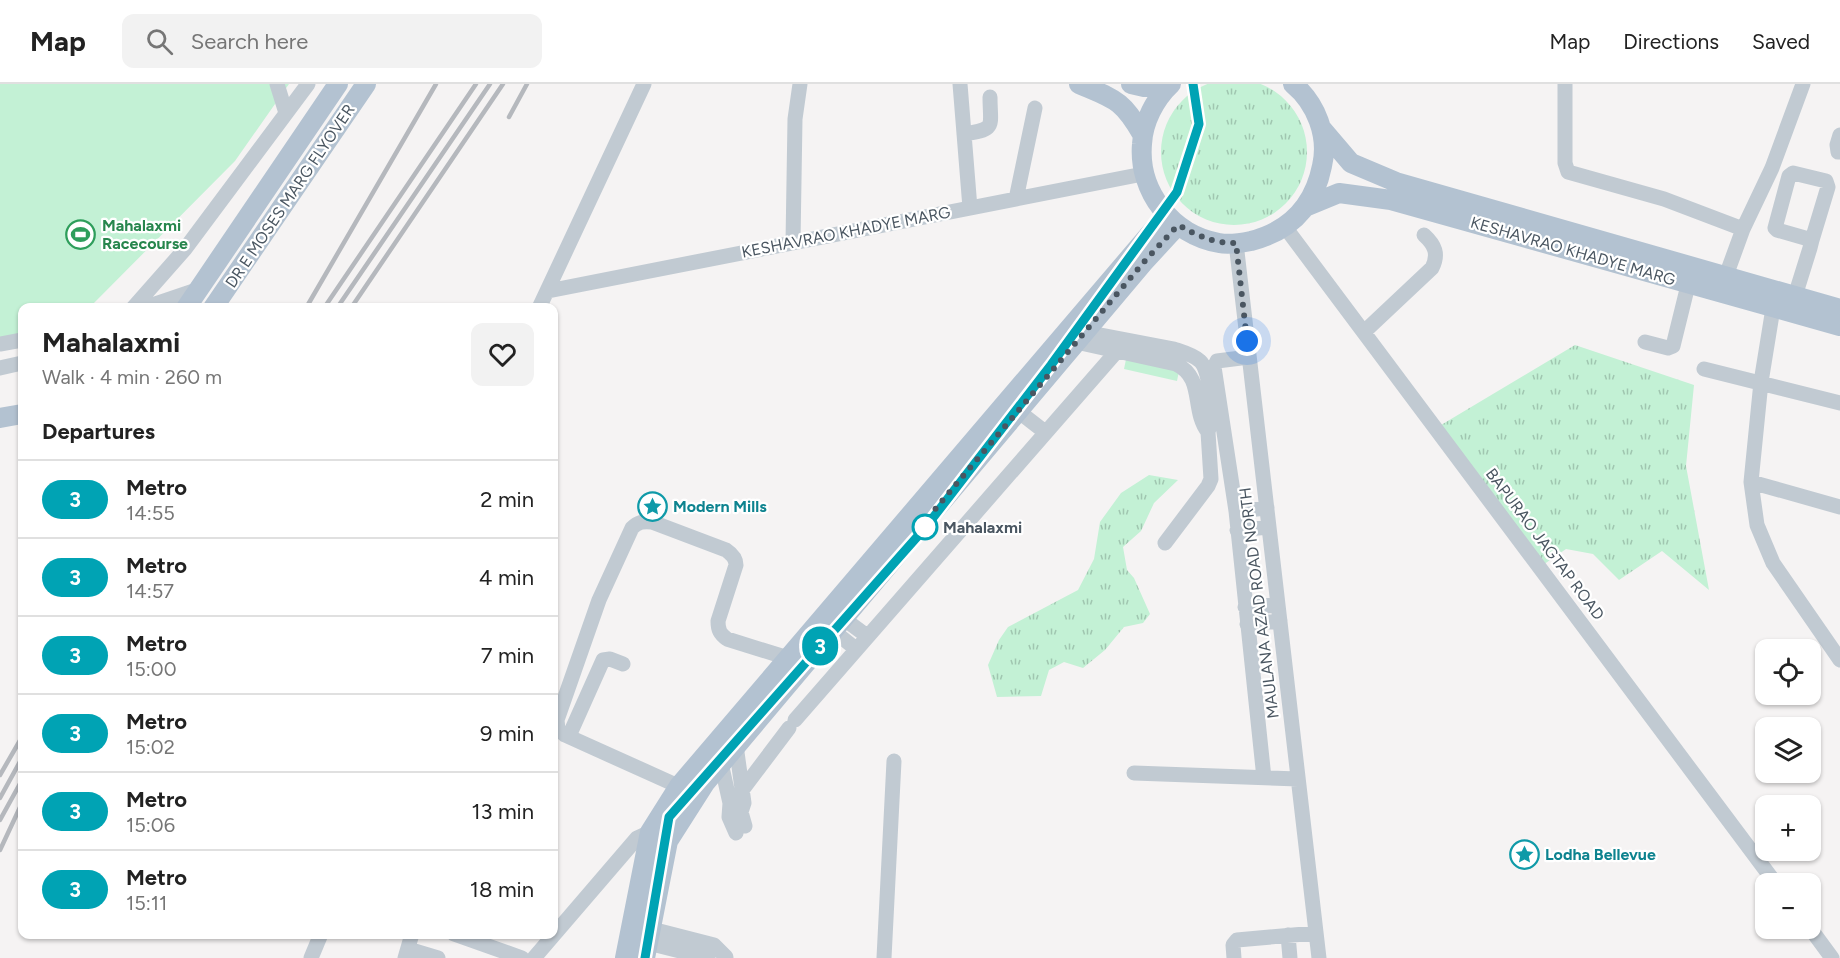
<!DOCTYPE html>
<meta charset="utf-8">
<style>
:root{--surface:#fff;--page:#f2f2f2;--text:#222;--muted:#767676;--line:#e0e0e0}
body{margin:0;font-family:Figtree,sans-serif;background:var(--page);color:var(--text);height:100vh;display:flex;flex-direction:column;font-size:22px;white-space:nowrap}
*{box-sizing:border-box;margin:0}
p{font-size:20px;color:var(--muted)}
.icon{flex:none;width:33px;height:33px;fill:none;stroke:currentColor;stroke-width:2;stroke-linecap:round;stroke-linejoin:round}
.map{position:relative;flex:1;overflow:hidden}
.sheet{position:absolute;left:18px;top:219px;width:540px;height:636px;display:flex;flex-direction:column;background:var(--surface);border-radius:12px;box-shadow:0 2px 4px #0004}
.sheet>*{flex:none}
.badge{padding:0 12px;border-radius:20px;font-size:21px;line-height:39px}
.fabs{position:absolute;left:1755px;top:555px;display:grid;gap:12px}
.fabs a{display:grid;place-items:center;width:66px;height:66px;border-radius:12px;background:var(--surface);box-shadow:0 2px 4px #0004;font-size:30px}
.you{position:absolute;width:30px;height:30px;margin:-15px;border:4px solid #fff;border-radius:50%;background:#1a73e8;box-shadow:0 0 0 9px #1a73e833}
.map>.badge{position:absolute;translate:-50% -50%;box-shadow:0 0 0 3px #fff}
h2{padding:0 24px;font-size:22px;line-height:54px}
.round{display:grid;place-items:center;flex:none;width:63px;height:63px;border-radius:12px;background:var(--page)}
.summary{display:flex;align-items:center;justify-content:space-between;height:102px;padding:0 24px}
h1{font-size:28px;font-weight:700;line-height:45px}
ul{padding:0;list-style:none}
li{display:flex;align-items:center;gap:18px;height:78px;padding:0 24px;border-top:2px solid var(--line)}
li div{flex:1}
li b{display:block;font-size:22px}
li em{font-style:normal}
li .badge{min-width:66px;font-weight:700;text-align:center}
header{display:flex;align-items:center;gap:36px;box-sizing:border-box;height:84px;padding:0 30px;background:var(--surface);border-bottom:2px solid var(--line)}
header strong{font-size:28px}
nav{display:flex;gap:33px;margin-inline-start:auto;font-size:21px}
.search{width:420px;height:54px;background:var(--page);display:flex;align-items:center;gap:15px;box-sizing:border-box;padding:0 21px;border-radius:12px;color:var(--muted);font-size:22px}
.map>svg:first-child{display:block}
</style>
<header>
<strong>Map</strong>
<div class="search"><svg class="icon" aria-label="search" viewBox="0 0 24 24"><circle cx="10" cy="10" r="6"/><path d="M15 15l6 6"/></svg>Search here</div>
<nav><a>Map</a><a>Directions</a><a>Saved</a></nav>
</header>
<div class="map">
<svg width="1840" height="874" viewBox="0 0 1840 874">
<defs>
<pattern id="park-tufts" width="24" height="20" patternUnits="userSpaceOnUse" patternTransform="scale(1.5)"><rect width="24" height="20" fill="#c3f1d5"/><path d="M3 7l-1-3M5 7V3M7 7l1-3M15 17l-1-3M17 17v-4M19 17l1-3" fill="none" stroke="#a0c6b0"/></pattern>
</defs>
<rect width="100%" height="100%" fill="#f5f3f3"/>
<!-- park -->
<path fill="url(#park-tufts)" d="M1161 68a73 73 0 1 1 146 0a73 73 0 1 1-146 0Z
M1575,261L1694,301L1686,382L1709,506L1662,467L1619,496L1593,470L1566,465L1540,483L1436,344Z
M1149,391L1178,396L1154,419L1141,447L1123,463L1127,486L1134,494L1150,530L1143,539L1124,543L1105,566L1083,584L1064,578L1049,586L1041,612L997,613L988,581L999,556L1008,543L1078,506L1094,475L1100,438L1121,409Z"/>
<!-- garden -->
<path fill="#c3f1d5" d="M0,0H289L235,77L90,223L22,224V255L0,261Z
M1129,261L1182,272L1177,297L1124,285Z"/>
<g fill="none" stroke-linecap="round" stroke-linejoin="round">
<!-- minor -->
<path stroke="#c1cad2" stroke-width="15" d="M277,0L286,29
M960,0L970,124
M1565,0V79L1568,88L1664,115L1743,145
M964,50C997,45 990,43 990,13
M1840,51L1837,61L1838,68H1840
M1016,115L1035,24
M1285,143L1776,800
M793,158L795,35L800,0
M1236,159L1319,874
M1723,200L1743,145L1772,84L1803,0
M548,207L1143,90
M1775,212L1761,298L1751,398L1757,441L1773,479L1840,576
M1795,212L1810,164L1812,156L1828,103L1826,97L1793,89L1789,92L1775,144L1777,146L1812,156
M133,224L185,165L308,0
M143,224L199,205
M539,224L644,0
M1364,248L1432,184C1439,170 1435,161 1424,151
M1076,258L1176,280C1205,294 1191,326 1208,348C1209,345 1210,342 1211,338C1214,328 1209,285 1200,277C1194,271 1183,268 1174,265L1085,248
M1645,258L1668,264L1673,262L1691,189
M0,260L22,256
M1249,273L1217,277L1214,283L1236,427L1264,694
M0,284L22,279
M1704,285L1840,319
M1018,327L1045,348
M1751,398L1840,423
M1236,427L1267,424
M1237,446L1269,443
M1165,459L1208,402L1211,395L1208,348
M1245,523L1278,521
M836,529L867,552
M1247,540L1280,537
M826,541L856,565
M795,636L1117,267
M569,652L603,576L610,575L623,580
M736,661L744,719L741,728L745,742
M721,679L730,719L729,733L736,749
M1134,689L1298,695
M743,705L789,644
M687,706L565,651L558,645L557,636L599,516L632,444C638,438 643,437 652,438L726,466C732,470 736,474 736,481L718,537C718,546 720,550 727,555L788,574
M640,842L714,861L726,873
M1810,844L1832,874
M454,850L522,874
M1288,851L1290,874
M648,859L708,874
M408,865L438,874
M311,874L321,850
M405,874L412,850
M534,874L637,754L650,748L668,757
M884,874L894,677
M1234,874L1233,861L1237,856L1316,849"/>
<!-- major -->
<path stroke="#b3c2d1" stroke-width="20" d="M1079,0C1114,15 1122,15 1142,50
M1131,0L1144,3L1169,2
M1171,0C1155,15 1143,38 1142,60C1138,107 1172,151 1219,159C1229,161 1241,159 1251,157C1290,147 1314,122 1322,82C1329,52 1316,19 1293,0
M1322,45L1351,79L1396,98L1840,225
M1305,123L1339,109L1391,116L1840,242
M186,224L338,0
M213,224L366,0
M0,334L22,330
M625,874L650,748L679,702L1166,131
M645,874L668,757L705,699L1143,179L1178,141"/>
<!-- rail -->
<path stroke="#b5b8bd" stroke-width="4.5" d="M509,33L527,0
M306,224L436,0
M324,224L476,0
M337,224L490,0
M351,224L503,0
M0,691L22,653
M0,714L22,674
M0,736L22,696
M0,766L22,719"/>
</g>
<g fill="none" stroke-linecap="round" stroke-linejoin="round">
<defs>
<path id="line" d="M645,874L669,733L925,444L1051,281L1177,108L1199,40L1193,0"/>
</defs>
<!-- line casing -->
<use href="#line" stroke="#fff" stroke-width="14"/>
<!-- line -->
<use href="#line" stroke="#00a3b4" stroke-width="9"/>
<!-- walk -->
<path stroke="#4a5661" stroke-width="6" stroke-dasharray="0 10.8" d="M925,443L927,435L952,405L1143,179L1178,141C1199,152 1212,159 1236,159L1247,257"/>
</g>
<!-- icons -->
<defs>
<symbol id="stadium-ring" viewBox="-11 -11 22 22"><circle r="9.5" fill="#fff" stroke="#2e9e5b" stroke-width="1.5"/><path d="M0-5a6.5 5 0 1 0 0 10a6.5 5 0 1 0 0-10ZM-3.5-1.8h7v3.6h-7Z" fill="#2e9e5b"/></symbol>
<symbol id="sight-ring" viewBox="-11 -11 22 22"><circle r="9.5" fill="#fff" stroke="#0f9aa8" stroke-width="1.5"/><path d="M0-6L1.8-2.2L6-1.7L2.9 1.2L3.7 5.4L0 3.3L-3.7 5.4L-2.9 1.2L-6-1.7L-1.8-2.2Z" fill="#0f9aa8"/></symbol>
</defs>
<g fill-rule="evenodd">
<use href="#stadium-ring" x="64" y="134" width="33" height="33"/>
<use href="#sight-ring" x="636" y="406" width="33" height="33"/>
<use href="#sight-ring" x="1508" y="754" width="33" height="33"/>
</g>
<!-- markers -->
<circle fill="#fff" stroke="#00a3b4" stroke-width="3" cx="925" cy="443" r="12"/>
<g text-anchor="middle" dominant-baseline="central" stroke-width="4.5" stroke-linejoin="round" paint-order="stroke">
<!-- street labels -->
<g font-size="16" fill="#4a5661" stroke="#fff">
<text transform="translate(290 112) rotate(-56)">DR E MOSES MARG FLYOVER</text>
<text transform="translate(846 148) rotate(-11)">KESHAVRAO KHADYE MARG</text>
<text transform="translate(1573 167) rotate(16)">KESHAVRAO KHADYE MARG</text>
<text transform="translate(1545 460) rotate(53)">BAPURAO JAGTAP ROAD</text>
<text transform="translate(1259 519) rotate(-97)">MAULANA AZAD ROAD NORTH</text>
</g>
<!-- leisure labels -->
<g font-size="16" font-weight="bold" fill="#27864d" stroke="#fff" text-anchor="start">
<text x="102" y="141">Mahalaxmi<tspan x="102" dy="18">Racecourse</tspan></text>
</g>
<!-- culture labels -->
<g font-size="16" font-weight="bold" fill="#0d838f" stroke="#fff" text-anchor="start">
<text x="673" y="422">Modern Mills</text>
<text x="1545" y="770">Lodha Bellevue</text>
</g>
<!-- stop labels -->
<g font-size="16" font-weight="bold" fill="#4a5661" stroke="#fff" text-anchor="start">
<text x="943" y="443">Mahalaxmi</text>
</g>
</g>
</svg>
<div class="fabs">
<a><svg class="icon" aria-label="locate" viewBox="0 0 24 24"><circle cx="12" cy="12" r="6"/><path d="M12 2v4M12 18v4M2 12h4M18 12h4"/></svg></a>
<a><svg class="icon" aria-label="layers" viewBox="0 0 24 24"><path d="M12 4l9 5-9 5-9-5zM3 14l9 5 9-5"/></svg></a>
<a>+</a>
<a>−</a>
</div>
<div class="you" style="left:1247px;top:257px"></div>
<b class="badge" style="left:820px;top:562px;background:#00a3b4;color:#fff">3</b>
<section class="sheet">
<div class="summary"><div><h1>Mahalaxmi</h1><p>Walk · 4 min · 260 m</p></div><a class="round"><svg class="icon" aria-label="heart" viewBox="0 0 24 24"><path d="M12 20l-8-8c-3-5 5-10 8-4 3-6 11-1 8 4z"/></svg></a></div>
<h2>Departures</h2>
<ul>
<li><span class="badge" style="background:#00a3b4;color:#fff">3</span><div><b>Metro</b><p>14:55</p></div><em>2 min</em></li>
<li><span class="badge" style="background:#00a3b4;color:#fff">3</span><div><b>Metro</b><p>14:57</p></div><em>4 min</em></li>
<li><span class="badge" style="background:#00a3b4;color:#fff">3</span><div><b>Metro</b><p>15:00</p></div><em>7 min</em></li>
<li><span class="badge" style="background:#00a3b4;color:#fff">3</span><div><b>Metro</b><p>15:02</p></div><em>9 min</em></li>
<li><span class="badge" style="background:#00a3b4;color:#fff">3</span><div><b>Metro</b><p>15:06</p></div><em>13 min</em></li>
<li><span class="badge" style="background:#00a3b4;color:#fff">3</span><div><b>Metro</b><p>15:11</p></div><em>18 min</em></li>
</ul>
</section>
</div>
